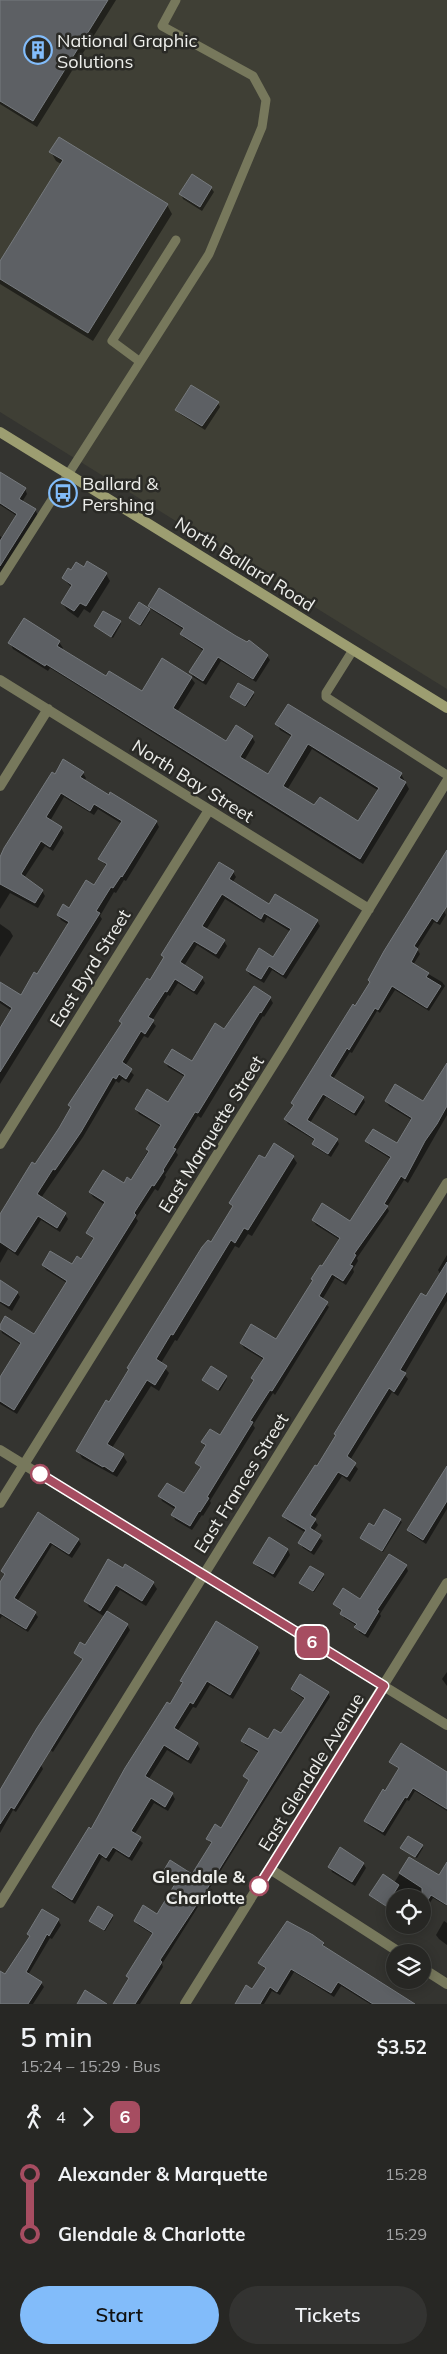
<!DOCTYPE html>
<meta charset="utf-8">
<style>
:root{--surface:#272724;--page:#333331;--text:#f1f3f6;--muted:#a4a5a6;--line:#434441;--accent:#82bcfa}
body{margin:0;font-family:Mulish,sans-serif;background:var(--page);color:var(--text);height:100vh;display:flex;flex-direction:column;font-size:19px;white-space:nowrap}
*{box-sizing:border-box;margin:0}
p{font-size:16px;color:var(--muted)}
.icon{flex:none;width:28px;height:28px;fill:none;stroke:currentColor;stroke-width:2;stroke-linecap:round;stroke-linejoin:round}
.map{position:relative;height:2004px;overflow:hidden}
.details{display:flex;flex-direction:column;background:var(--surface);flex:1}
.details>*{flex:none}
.badge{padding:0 10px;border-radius:8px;font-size:18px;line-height:32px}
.fabs{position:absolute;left:386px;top:1889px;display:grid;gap:10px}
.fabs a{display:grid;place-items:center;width:45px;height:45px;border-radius:50%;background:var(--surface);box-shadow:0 2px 12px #0003,0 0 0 1px var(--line);font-size:25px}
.map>.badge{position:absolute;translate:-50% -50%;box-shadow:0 0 0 2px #fff}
.legs{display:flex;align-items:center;gap:8px;height:55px;padding:0 20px;font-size:16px}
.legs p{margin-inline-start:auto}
.overview{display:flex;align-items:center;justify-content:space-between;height:85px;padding:0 20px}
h1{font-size:28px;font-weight:600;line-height:38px}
.primary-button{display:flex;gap:10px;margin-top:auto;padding:10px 20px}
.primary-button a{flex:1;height:58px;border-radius:30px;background:var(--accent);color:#111;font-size:20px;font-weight:600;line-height:58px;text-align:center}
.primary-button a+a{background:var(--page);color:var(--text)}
ul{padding:0 20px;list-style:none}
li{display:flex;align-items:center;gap:18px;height:60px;font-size:19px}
li i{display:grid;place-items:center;width:8px;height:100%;margin:0 6px;background:currentColor}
li i::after{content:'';width:12px;height:12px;margin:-6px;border:4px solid;border-radius:50%;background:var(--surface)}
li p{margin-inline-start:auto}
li:first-child i{background:linear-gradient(#0000 50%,currentColor 0)}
li:last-child i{background:linear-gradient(currentColor 50%,#0000 0)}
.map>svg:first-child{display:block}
</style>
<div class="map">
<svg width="447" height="2004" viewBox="0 0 447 2004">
<rect width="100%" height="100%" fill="#343430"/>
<!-- built -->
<path fill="#3f3f35" d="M0,0H447V689L0,412Z"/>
<!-- shadow -->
<path fill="#0007" fill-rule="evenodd" d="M0,0H116L37,127L0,104Z
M51,152L167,205L172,214L93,341L0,284V263L61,164L56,161Z
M211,188L214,192L202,211L183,199L181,194Z
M218,403L220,407L205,430L180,414L177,410Z
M0,473L25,489L27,494L22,502L35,510L38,515L0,575V536L3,538L17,516L0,505Z
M84,568L106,574L110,581L90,613L84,609L78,618L67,610L62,603L72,588L63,578L71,572Z
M149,606L267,656L270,660L256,682L221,661L206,685L193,677L191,672L204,651L184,638L181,634L184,630L152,610Z
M149,610L150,612L141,626L130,618Z
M24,620L59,642L63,648L61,650L106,678L142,693L191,678L195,683L177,712L226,743L252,737L255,742L244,761L268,776L292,737L280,730L277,724L401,774L409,789L363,864L50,668L48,671L13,649L10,643ZM312,749L379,791L359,823L315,807L287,790Z
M120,622L121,624L113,638L95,626Z
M253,693L254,695L246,707L231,697Z
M83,773L86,778L84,781L156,821L159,827L126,881L124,880L116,893L114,892L100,916L102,919L0,1084V1030L12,1011L0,1003V989L21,996L37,976L69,925L61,920L58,915L70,910L94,886L107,866L100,859L122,824L98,809L94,815L64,797L50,821L61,828L64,833L53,851L45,846L24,878L42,891L45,896L38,908L10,893L0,909V861L55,775Z
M447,857V901L444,911L446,915L440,925L434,922L417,949L420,954L413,965L442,982L445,986L429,1011L395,990L380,1013L377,1011L352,1053L350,1052L333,1079L363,1098L365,1102L356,1116L326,1097L310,1123L337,1140L339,1144L331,1157L316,1148L314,1144L316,1141L288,1124L286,1120L294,1106L292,1103L356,1007L371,983L369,980Z
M233,872L236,877L232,883L269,905L317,921L320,926L286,979L272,970L264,983L250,975L247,970L274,959L291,932L267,917L264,923L225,899L206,930L224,941L227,946L219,959L197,945L184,966L202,978L205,983L197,995L178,983L170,996L168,995L152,1021L156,1026L148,1038L144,1036L125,1066L134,1075L129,1083L122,1079L119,1083L116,1081L83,1137L41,1198L65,1214L68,1219L60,1232L41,1220L18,1256L8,1249L0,1263V1216L60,1129L123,1024L121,1021L165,959L163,955Z
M0,924L10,931L13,936L0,957Z
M270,998L273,1003L264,1017L263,1016L201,1118L198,1116L176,1152L178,1155L165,1175L166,1177L158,1191L155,1189L136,1218L138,1221L17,1414L0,1404V1376L1,1377L21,1345L2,1333L0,1327L35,1335L67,1283L46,1270L43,1265H72L82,1260L94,1240L88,1233L105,1205L93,1197L90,1192L131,1181L161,1127L139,1114L136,1109L168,1104L185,1077L168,1067L166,1062L192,1063L225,1031Z
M447,1067V1115L408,1183L404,1180L387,1207L389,1211L357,1258L358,1261L353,1269L354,1272L346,1285L335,1278L322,1300L329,1307L275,1395L273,1393L253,1425L255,1428L210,1501L211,1503L203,1516L202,1515L192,1530L175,1520L173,1515L176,1510L162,1501L160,1496L185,1495L201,1469L197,1463L205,1447L203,1442L220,1437L254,1381L253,1378L264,1360L244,1348L241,1343L277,1341L340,1240L316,1225L313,1220L350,1222L391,1159L370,1146L367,1141L397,1145L412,1120L389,1106L386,1101L423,1103Z
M293,1157L297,1163L252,1236L248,1234L239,1248L235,1246L177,1341L175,1340L161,1363L169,1373L159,1391L151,1386L112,1448L123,1455L127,1462L117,1477L82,1458L78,1451L211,1244L233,1208L230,1203L266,1160Z
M447,1255V1301L404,1374L408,1379L398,1396L392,1392L350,1460L358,1469L350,1482L342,1476L314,1519L318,1525L313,1532L323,1541L314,1555L303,1548L300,1543L306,1533L287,1521L284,1516L317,1468L337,1436L335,1434L427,1298L441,1275L438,1270Z
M0,1282L17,1292L20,1297L12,1311L0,1303Z
M226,1377L227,1379L220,1391L204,1380Z
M447,1468V1509L426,1544L411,1534L408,1530Z
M385,1511L402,1522L383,1552L362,1538L374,1528Z
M38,1513L78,1539L81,1544L72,1558L52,1545L17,1602L35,1613L38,1617L28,1632L2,1616L0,1619V1584L5,1576L2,1571Z
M270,1539L288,1550L290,1555L275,1578L258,1567L255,1563Z
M406,1566L408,1571L380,1614L381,1616L368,1638L359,1632L357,1626L344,1618L342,1612L334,1604L361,1601Z
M123,1570L153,1583L157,1589L146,1606L120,1590L106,1612L127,1625L130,1630L53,1752L37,1740L84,1661L75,1653L86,1647L105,1617L89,1607L86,1601Z
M323,1575L324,1577L314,1592L302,1585Z
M257,1648L260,1653L233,1699L210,1685L196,1708L193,1707L177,1732L197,1744L200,1749L191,1764L167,1750L148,1780L172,1794L175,1799L168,1811L154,1803L134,1835L143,1843L132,1861L116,1851L109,1862L102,1857L75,1904L57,1892L54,1887L183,1684L181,1681Z
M447,1672V1686L442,1679Z
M292,1689L328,1693L330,1697L162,1964L163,1967L140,2004H115L130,1980L128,1976L154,1935L138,1925L135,1921L157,1915L175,1886L164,1880L162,1875H192L212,1844L207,1839L221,1830L250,1782L245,1776L259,1753L245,1745L243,1741H268L281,1735L305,1700L295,1693Z
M391,1762L447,1773V1811L415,1791L409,1801L407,1800L385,1836L368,1825L365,1821L400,1770Z
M41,1765L43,1769L16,1812L13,1810L0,1833V1793Z
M422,1846L423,1848L417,1858L402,1848Z
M409,1859L439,1877L447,1873V1906L433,1898L422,1915V1898H395V1911L373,1898L371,1895L394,1883Z
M363,1863L366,1868L355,1886L332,1872L330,1867Z
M43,1911L58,1920L61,1925L52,1939L50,1938L28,1975L41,1983L44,1987L33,2004H0V1974L6,1976L30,1938L28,1934Z
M112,1916L113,1918L105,1931L92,1923Z
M444,1921L447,1923V1945L439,1939L436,1935Z
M323,1944L326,1949L413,2004H370L341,1986L334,1997L294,1972L280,1995L272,1991L264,2004H236L253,1991L266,1970L259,1963Z"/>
<!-- building -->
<path fill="#5d6064" stroke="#767a7e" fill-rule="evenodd" d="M0,0H108L33,121L0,101Z
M59,137L168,204L88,333L0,279V261L63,160L49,152Z
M192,174L212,187L200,207L179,194Z
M191,385L219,402L202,426L175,410Z
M0,472L26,488L19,499L36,509L0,566V541L17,514L0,503Z
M87,561L107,573L86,606L80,603L74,611L61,603L72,585L62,578L68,568L71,570L76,562L84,567Z
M159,588L236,636L247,642L249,640L268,655L253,679L218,657L203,681L189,672L204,649L180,634L184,628L148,606Z
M139,602L150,609L140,625L129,618Z
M103,611L121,621L111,637L94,626Z
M24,618L60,641L57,646L106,676L109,671L142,691L162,658L192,677L173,708L226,741L236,725L253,736L240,757L268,774L292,735L275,724L288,704L402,773L399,778L406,782L360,859L46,664L45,666L8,643ZM308,744L379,788L358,821L320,797L314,805L283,786Z
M238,683L254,692L245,706L230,697Z
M63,759L84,772L80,777L109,795L110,792L157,821L122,877L121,876L113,888L111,887L96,911L100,913L0,1072V1028L12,1008L0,1000V982L21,995L34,972L37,974L69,922L57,915L63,904L69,908L86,880L94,885L107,864L98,859L122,821L94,804L90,811L61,793L46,817L62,827L50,847L41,841L21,874L43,890L35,903L0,884V857L4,848L52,772L55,774Z
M447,850V906L437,922L432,918L414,946L418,949L411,962L429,973L426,977L441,986L427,1008L392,986L378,1010L375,1008L349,1050L347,1048L330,1076L364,1097L354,1113L323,1094L307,1120L338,1139L328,1154L312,1144L315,1139L284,1119L294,1105L291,1103L353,1004L355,1006L370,982L368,980L384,951Z
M219,862L234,871L229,879L269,904L275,894L318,920L283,975L269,966L261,979L246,970L259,948L273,957L291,929L264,913L261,919L222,894L202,926L225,940L216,954L194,941L180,962L203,977L194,991L175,979L167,992L165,991L148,1017L154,1020L145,1034L141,1031L122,1062L132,1069L126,1079L119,1074L116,1079L113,1077L81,1132L55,1170L53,1169L37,1194L66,1213L57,1228L38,1216L15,1252L0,1242V1214L32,1162L35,1164L59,1128L71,1107L68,1105L122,1023L119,1021L147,978L150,980L164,957L161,955Z
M254,986L271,997L261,1013L260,1012L198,1113L195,1112L173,1148L176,1149L163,1170L164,1171L154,1186L152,1185L134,1213L136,1215L14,1410L0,1401V1377L21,1343L0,1329V1325L5,1316L34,1334L67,1281L42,1265L50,1251L72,1264L77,1256L81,1259L94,1238L86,1233L105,1202L89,1192L103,1170L124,1183L127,1177L131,1180L149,1151L146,1149L161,1125L135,1109L147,1089L168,1102L185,1075L164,1062L172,1049L192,1061L215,1023L224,1029Z
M447,1063V1106L437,1124L425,1141L405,1179L401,1176L384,1204L388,1206L354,1254L356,1255L350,1265L353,1266L343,1281L332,1274L319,1296L328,1302L272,1391L270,1390L250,1421L253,1422L207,1497L209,1498L200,1512L199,1511L190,1526L171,1515L176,1507L158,1496L167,1483L184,1493L201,1467L195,1463L206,1445L201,1442L210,1429L220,1435L254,1380L251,1378L264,1358L240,1343L251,1324L276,1339L313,1280L311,1279L320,1265L322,1266L340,1238L312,1220L322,1203L350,1221L391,1157L365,1141L373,1129L397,1143L412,1118L385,1101L395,1084L423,1101Z
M274,1143L294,1156L248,1230L244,1228L235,1243L231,1240L173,1335L171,1334L156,1359L167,1366L155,1385L147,1380L107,1444L124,1454L113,1472L104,1466L103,1467L76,1451L106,1400L109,1402L129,1369L127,1368L202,1247L208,1240L211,1242L233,1206L229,1203L259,1155L265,1158Z
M447,1262V1291L400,1370L406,1373L394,1392L389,1388L347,1456L356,1463L347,1477L338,1472L310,1515L316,1519L310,1528L321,1535L311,1551L298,1543L306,1530L282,1516L315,1465L317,1466L336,1435L334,1434L421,1293L426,1296Z
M0,1280L18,1292L9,1306L0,1301Z
M211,1366L227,1376L218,1390L202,1380Z
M447,1466V1501L423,1540L407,1530Z
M384,1509L401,1519L382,1551L360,1538L369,1523L374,1526Z
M38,1512L79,1539L69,1554L50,1542L14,1598L36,1612L26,1629L0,1613V1582L5,1574L1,1571Z
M269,1537L288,1549L273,1574L253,1563Z
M389,1554L407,1565L377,1610L379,1611L365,1634L354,1627L357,1624L340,1614L342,1610L333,1604L343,1588L360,1599Z
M108,1559L123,1568L125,1564L154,1582L142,1601L116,1585L100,1611L84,1601Z
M310,1566L324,1574L313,1591L299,1583Z
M107,1611L128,1624L14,1809L11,1807L0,1824V1790L37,1728L83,1659L74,1653L80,1642L85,1645Z
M216,1621L258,1647L230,1695L207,1681L193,1704L190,1702L174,1728L198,1743L188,1760L164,1745L145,1776L173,1793L165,1807L151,1798L131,1831L141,1837L129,1857L113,1847L106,1858L99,1853L72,1900L52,1887L89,1827L91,1829L125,1768L167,1702L170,1704L183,1682L180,1681Z
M300,1674L329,1692L207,1889L160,1960L162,1962L135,2004H113L129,1978L126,1976L153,1933L134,1921L143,1905L157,1914L175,1884L161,1875L170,1860L192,1874L212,1842L206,1839L215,1824L221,1828L249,1780L243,1776L259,1751L241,1741L249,1728L268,1739L274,1729L281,1733L305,1698L291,1689Z
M401,1743L447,1772V1809L413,1788L407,1798L405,1797L383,1832L364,1821L383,1789L385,1791L399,1768L389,1762Z
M408,1836L423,1845L415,1857L400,1848Z
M340,1847L364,1863L352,1882L328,1867Z
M409,1857L439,1875L447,1862V1905L431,1895L422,1909V1888L399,1873Z
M383,1874L399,1885L386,1906L369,1895Z
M98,1906L113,1915L104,1930L89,1921Z
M42,1909L59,1919L49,1936L47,1934L26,1972L42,1982L28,2004H0V1971L5,1974L30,1936L27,1934Z
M287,1921L313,1935L324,1943L322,1945L415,2004H373L338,1982L331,1993L291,1969L277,1992L270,1987L260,2004H235L246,1985L252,1989L266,1968L258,1963Z
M85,1990L107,2004H77Z"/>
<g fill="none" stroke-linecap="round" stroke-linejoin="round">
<!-- service -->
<path stroke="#77785c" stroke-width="9" d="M139,361L112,341L176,240
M0,581L209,254L262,127L266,100L253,76L162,26L176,0
M353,650L326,693V697L447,775"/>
<!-- minor -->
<path stroke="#77785c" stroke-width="10" d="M0,680L369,909
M0,786L48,709
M0,1144L209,810
M0,1450L447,1725
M0,1503L283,1049L447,781
M270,1869L399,1952
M0,1903L447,1183
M422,1968L447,1984"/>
<!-- tertiary -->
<path stroke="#77785c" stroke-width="10" d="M185,2004L447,1583"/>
<!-- secondary -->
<path stroke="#9d9e71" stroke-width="10" d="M0,432L447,708"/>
</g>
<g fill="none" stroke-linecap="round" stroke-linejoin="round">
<defs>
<path id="line-1" d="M40,1474L384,1686L259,1886"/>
</defs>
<!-- line-1 casing -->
<use href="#line-1" stroke="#fff" stroke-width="11"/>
<!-- line-1 -->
<use href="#line-1" stroke="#a64d61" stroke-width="8"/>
</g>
<!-- icons -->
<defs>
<symbol id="building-ring" viewBox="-11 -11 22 22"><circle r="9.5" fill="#2a2a26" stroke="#82bcfa" stroke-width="1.5"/><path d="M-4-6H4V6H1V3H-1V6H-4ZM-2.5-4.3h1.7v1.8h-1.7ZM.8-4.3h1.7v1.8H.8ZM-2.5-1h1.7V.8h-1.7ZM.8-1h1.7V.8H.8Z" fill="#82bcfa"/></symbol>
<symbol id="bus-ring" viewBox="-11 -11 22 22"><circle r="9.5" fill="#2a2a26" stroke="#82bcfa" stroke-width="1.5"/><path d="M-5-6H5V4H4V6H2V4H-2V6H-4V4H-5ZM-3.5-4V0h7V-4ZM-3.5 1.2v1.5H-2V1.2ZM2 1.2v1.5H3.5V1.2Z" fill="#82bcfa"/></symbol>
</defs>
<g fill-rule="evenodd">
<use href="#building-ring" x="22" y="34" width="32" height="32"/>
<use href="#bus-ring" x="47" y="477" width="32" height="32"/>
</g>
<!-- markers -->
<g fill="#fff" stroke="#a64d61" stroke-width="2.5">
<circle cx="40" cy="1474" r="9"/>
<circle cx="259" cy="1886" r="9"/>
</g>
<g text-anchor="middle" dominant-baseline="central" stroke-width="5" stroke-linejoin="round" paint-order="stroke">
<!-- poi labels -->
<g font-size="18" fill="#edeeeb" stroke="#2a2a26" text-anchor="start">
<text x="57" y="40">National Graphic<tspan x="57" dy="21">Solutions</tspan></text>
<text x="82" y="483">Ballard &amp;<tspan x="82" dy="21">Pershing</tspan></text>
</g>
<!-- street labels -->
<g font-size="18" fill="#edeeeb" stroke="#2a2a26">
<text transform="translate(245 564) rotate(32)">North Ballard Road</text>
<text transform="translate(193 781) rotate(32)">North Bay Street</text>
<text transform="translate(90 968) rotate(-58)">East Byrd Street</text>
<text transform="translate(211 1134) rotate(-58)">East Marquette Street</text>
<text transform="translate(241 1483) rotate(-58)">East Frances Street</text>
<text transform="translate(311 1772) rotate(-58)">East Glendale Avenue</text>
</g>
<!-- stop labels -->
<g font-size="18" font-weight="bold" fill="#edeeeb" stroke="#2a2a26" text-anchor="end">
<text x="245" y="1876">Glendale &amp;<tspan x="245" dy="21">Charlotte</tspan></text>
</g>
</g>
</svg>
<div class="fabs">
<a><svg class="icon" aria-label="locate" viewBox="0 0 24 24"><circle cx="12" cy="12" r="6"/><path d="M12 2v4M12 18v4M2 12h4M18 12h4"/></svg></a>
<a><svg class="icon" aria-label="layers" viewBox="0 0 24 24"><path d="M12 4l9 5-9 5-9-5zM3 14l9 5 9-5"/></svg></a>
</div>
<b class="badge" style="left:312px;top:1642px;background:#a64d61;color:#fff">6</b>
</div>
<section class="details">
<div class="overview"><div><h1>5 min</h1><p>15:24 – 15:29 · Bus</p></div><b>$3.52</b></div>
<div class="legs"><svg class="icon" aria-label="walk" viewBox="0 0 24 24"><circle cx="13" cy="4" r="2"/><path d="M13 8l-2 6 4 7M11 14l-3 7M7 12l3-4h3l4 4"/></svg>4<svg class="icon" aria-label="forward" viewBox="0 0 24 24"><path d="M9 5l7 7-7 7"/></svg><b class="badge" style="background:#a64d61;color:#fff">6</b></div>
<ul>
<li><i style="color:#a64d61"></i><b>Alexander &amp; Marquette</b><p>15:28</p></li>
<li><i style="color:#a64d61"></i><b>Glendale &amp; Charlotte</b><p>15:29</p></li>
</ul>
<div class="primary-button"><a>Start</a><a>Tickets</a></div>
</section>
